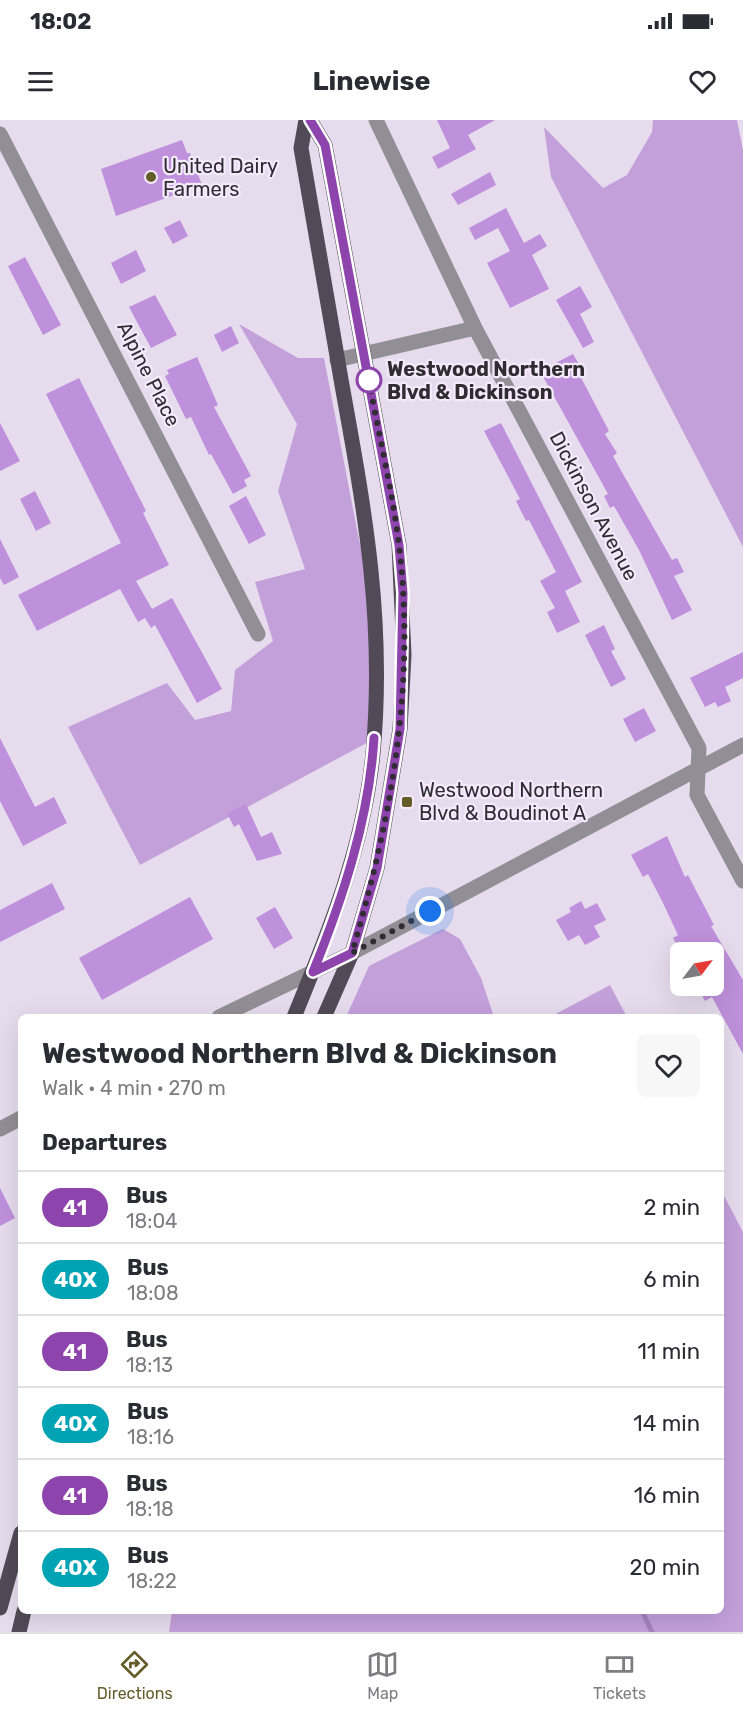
<!DOCTYPE html>
<meta charset="utf-8">
<style>
:root{--surface:#fff;--page:#f7f7f7;--text:#2b2b33;--muted:#7c7c81;--line:#e1e1e2;--accent:#645d2a}
body{margin:0;font-family:Rubik,sans-serif;background:var(--page);color:var(--text);height:100vh;display:flex;flex-direction:column;font-size:22px;white-space:nowrap}
*{box-sizing:border-box;margin:0}
p{font-size:20px;color:var(--muted)}
.icon{flex:none;width:33px;height:33px;fill:none;stroke:currentColor;stroke-width:2;stroke-linecap:round;stroke-linejoin:round}
.map{position:relative;flex:1;overflow:hidden}
.side{position:absolute;left:18px;top:894px;width:706px;height:600px;display:flex;flex-direction:column;background:var(--surface);border-radius:9px;box-shadow:0 6px 24px #0002}
.side>*{flex:none}
.badge{padding:0 12px;border-radius:20px;font-size:21px;line-height:39px}
.needle{width:39px;rotate:58deg}
.fabs{position:absolute;left:670px;top:822px;display:grid;gap:12px}
.fabs a{display:grid;place-items:center;width:54px;height:54px;border-radius:9px;background:var(--surface);box-shadow:0 6px 24px #0002;font-size:30px}
.you{position:absolute;width:30px;height:30px;margin:-15px;border:4px solid #fff;border-radius:50%;background:#1a73e8;box-shadow:0 0 0 9px #1a73e833}
.map>.badge{position:absolute;translate:-50% -50%;box-shadow:0 0 0 3px #fff}
h2{padding:0 24px;font-size:22px;line-height:54px}
.round{display:grid;place-items:center;flex:none;width:63px;height:63px;border-radius:9px;background:var(--page)}
.overview{display:flex;align-items:center;justify-content:space-between;height:102px;padding:0 24px}
h1{font-size:28px;font-weight:700;line-height:45px}
ul{padding:0;list-style:none}
li{display:flex;align-items:center;gap:18px;height:72px;padding:0 24px;border-top:2px solid var(--line)}
li div{flex:1}
li b{display:block;font-size:22px}
li em{font-style:normal}
li .badge{min-width:66px;font-weight:700;text-align:center}
.status{display:flex;justify-content:space-between;align-items:center;height:42px;padding:0 30px;background:var(--surface);direction:ltr}
.status svg{height:16px;fill:currentColor}
header{display:flex;justify-content:space-between;align-items:center;height:78px;padding:0 24px;background:var(--surface);font-size:27px;font-weight:700}
.menu{display:flex;justify-content:space-around;align-items:center;height:84px;border-top:2px solid var(--line);background:var(--surface);font-size:16px;color:var(--muted)}
.menu a{display:grid;justify-items:center;gap:3px}
.menu .active{color:var(--accent)}
.map>svg:first-child{display:block}
</style>
<div class="status"><b>18:02</b><svg viewBox="0 0 49 12"><path d="M0 12V9h3v3zM5 12V6h3v6zM10 12V3h3v9zM15 12V0h3v12zM26 1h20v11H26zM47 4h2v5h-2z"/></svg></div>
<header><svg class="icon" aria-label="menu" viewBox="0 0 24 24"><path d="M4 6h16M4 12h16M4 18h16"/></svg>Linewise<svg class="icon" aria-label="heart" viewBox="0 0 24 24"><path d="M12 20l-8-8c-3-5 5-10 8-4 3-6 11-1 8 4z"/></svg></header>
<div class="map">
<svg width="743" height="1512" viewBox="0 0 743 1512">
<rect width="100%" height="100%" fill="#e6dced"/>
<!-- green -->
<path fill="#c4a0db" d="M653,0H737L743,30V427L551,57L544,7L603,68L627,55L652,12Z
M239,204L298,238H324L359,420L374,471V619L140,745L68,607L167,563L195,600L231,591L235,550L273,521L255,462L305,449L278,371L297,304Z
M443,809L460,819L481,858L494,897H346L369,846Z
M610,865L627,897H550Z
M722,1072L743,1112V1512H169L172,1491H722Z"/>
<g fill="none" stroke-linecap="round" stroke-linejoin="round">
<!-- stream -->
<path stroke="#a784bd" stroke-width="5" d="M642,1491L652,1512"/>
</g>
<!-- building -->
<path fill="#bf90dc" d="M437,0H495L468,15L476,29L438,49L432,37L450,28Z
M182,20L187,33H190L202,65L116,96L101,49Z
M490,52L496,65L458,85L451,74Z
M506,88L524,123L540,114L547,126L532,135L549,169L510,188L487,143L510,131L498,108L475,120L469,108Z
M180,100L188,116L173,124L164,108Z
M136,130L146,151L121,164L111,143Z
M25,137L61,205L43,215L8,146Z
M580,166L592,187L580,194L594,222L583,228L556,180Z
M155,175L177,215L151,228L129,187Z
M231,206L239,223L222,232L214,215Z
M573,234L580,246L576,248L609,311L605,314L617,333L613,336L619,347L672,440L677,438L684,452L674,456L692,490L672,500L639,430L614,386L610,388L604,376L608,374L540,251Z
M197,237L218,285L214,287L251,356L244,360L247,366L233,374L211,334L209,335L191,297L186,299L165,256L169,254L167,250Z
M79,258L146,391L143,393L169,445L136,461L152,489L172,478L222,569L197,583L155,505L151,508L145,498L138,502L120,469L37,511L18,475L121,423L46,274Z
M0,303L20,341L0,351Z
M501,303L582,462L565,471L580,502L557,513L547,492L555,488L540,461L556,452L529,400L526,401L516,381L520,379L484,311Z
M35,371L51,403L36,411L20,379Z
M246,376L266,415L249,424L229,386Z
M0,419L19,457L4,465L0,458Z
M604,505L615,529L611,531L626,559L611,567L585,515Z
M743,532V558L725,567L731,581L718,587L715,582L705,587L690,558Z
M644,588L656,611L635,622L623,599Z
M0,618L35,687L54,677L67,703L23,726L0,681Z
M246,684L261,717L272,712L282,734L257,741L239,704L234,707L227,693Z
M667,716L685,757L688,755L714,805L711,806L743,860V934L712,877L705,881L697,866H714V832H680L673,818L678,815L662,781L648,754L643,757L631,735Z
M52,763L65,789L0,822V790Z
M190,777L213,819L102,880L79,838Z
M581,781L585,789L597,783L606,800L594,806L600,817L585,825L579,815L568,821L556,800L571,792L569,788Z
M275,787L293,818L274,829L256,798Z
M0,1068L15,1098L0,1106Z"/>
<g fill="none" stroke-linecap="round" stroke-linejoin="round">
<!-- minor -->
<path stroke="#928e95" stroke-width="15" d="M376,0L475,208L699,628L697,675L743,761
M0,14L258,514
M337,240L475,208
M219,897L352,833L743,625
M0,1009L21,998"/>
<!-- major -->
<path stroke="#524b57" stroke-width="15" d="M310,0L325,25L399,425L404,535L400,609L377,748L352,833L324,897
M294,897C329,812 364,726 373,633C385,502 365,392 342,265C328,186 314,107 301,28L306,0
M0,1488L21,1413
M19,1512L24,1491"/>
</g>
<g fill="none" stroke-linecap="round" stroke-linejoin="round">
<defs>
<path id="line" d="M310,0L325,25L399,425L403,473L400,609L377,748L352,833L313,852C343,778 369,699 374,618"/>
</defs>
<!-- line casing -->
<use href="#line" stroke="#fff" stroke-width="14"/>
<!-- line -->
<use href="#line" stroke="#8e44ad" stroke-width="9"/>
<!-- walk -->
<path stroke="#302c32" stroke-width="6" stroke-dasharray="0 10.8" d="M369,260L368,255C378,312 392,368 399,425C416,564 391,700 352,833L430,791"/>
</g>
<!-- markers -->
<g fill="#645d2a" stroke="#f4eafb" stroke-width="2">
<circle cx="151" cy="57" r="6"/>
<rect x="401" y="676" width="12" height="12" rx="3"/>
</g>
<circle fill="#fff" stroke="#8e44ad" stroke-width="3" cx="369" cy="260" r="12"/>
<g text-anchor="middle" dominant-baseline="central" stroke-width="4.5" stroke-linejoin="round" paint-order="stroke">
<!-- poi labels -->
<g font-size="20" fill="#302c32" stroke="#f4eafb" text-anchor="start">
<text x="163" y="46">United Dairy<tspan x="163" dy="23">Farmers</tspan></text>
<text x="419" y="670">Westwood Northern<tspan x="419" dy="23">Blvd &amp; Boudinot A</tspan></text>
</g>
<!-- stop labels -->
<g font-size="20" font-weight="bold" fill="#302c32" stroke="#f4eafb" text-anchor="start">
<text x="387" y="249">Westwood Northern<tspan x="387" dy="23">Blvd &amp; Dickinson</tspan></text>
</g>
<!-- street labels -->
<g font-size="20" fill="#302c32" stroke="#f4eafb">
<text transform="translate(149 254) rotate(63)">Alpine Place</text>
<text transform="translate(594 386) rotate(62)">Dickinson Avenue</text>
</g>
</g>
</svg>
<div class="fabs">
<a><svg class="needle" viewBox="-14 -14 28 28"><path d="M0-13l5 13h-10z" fill="#e53935"/><path d="M0 13l5-13h-10z" fill="#7c7c81"/></svg></a>
</div>
<div class="you" style="left:430px;top:791px"></div>
<section class="side">
<div class="overview"><div><h1>Westwood Northern Blvd &amp; Dickinson</h1><p>Walk · 4 min · 270 m</p></div><a class="round"><svg class="icon" aria-label="heart" viewBox="0 0 24 24"><path d="M12 20l-8-8c-3-5 5-10 8-4 3-6 11-1 8 4z"/></svg></a></div>
<h2>Departures</h2>
<ul>
<li><span class="badge" style="background:#8e44ad;color:#fff">41</span><div><b>Bus</b><p>18:04</p></div><em>2 min</em></li>
<li><span class="badge" style="background:#00a3b4;color:#fff">40X</span><div><b>Bus</b><p>18:08</p></div><em>6 min</em></li>
<li><span class="badge" style="background:#8e44ad;color:#fff">41</span><div><b>Bus</b><p>18:13</p></div><em>11 min</em></li>
<li><span class="badge" style="background:#00a3b4;color:#fff">40X</span><div><b>Bus</b><p>18:16</p></div><em>14 min</em></li>
<li><span class="badge" style="background:#8e44ad;color:#fff">41</span><div><b>Bus</b><p>18:18</p></div><em>16 min</em></li>
<li><span class="badge" style="background:#00a3b4;color:#fff">40X</span><div><b>Bus</b><p>18:22</p></div><em>20 min</em></li>
</ul>
</section>
</div>
<nav class="menu">
<a class="active"><svg class="icon" aria-label="directions" viewBox="0 0 24 24"><path d="M12 3l9 9-9 9-9-9zM9 14v-3h6M13 9l2 2-2 2"/></svg>Directions</a>
<a><svg class="icon" aria-label="map" viewBox="0 0 24 24"><path d="M3 6l6-2 6 2 6-2v14l-6 2-6-2-6 2zM9 4v14M15 6v14"/></svg>Map</a>
<a><svg class="icon" aria-label="tickets" viewBox="0 0 24 24"><path d="M3 7h18v10H3zM15 7v10"/></svg>Tickets</a>
</nav>
